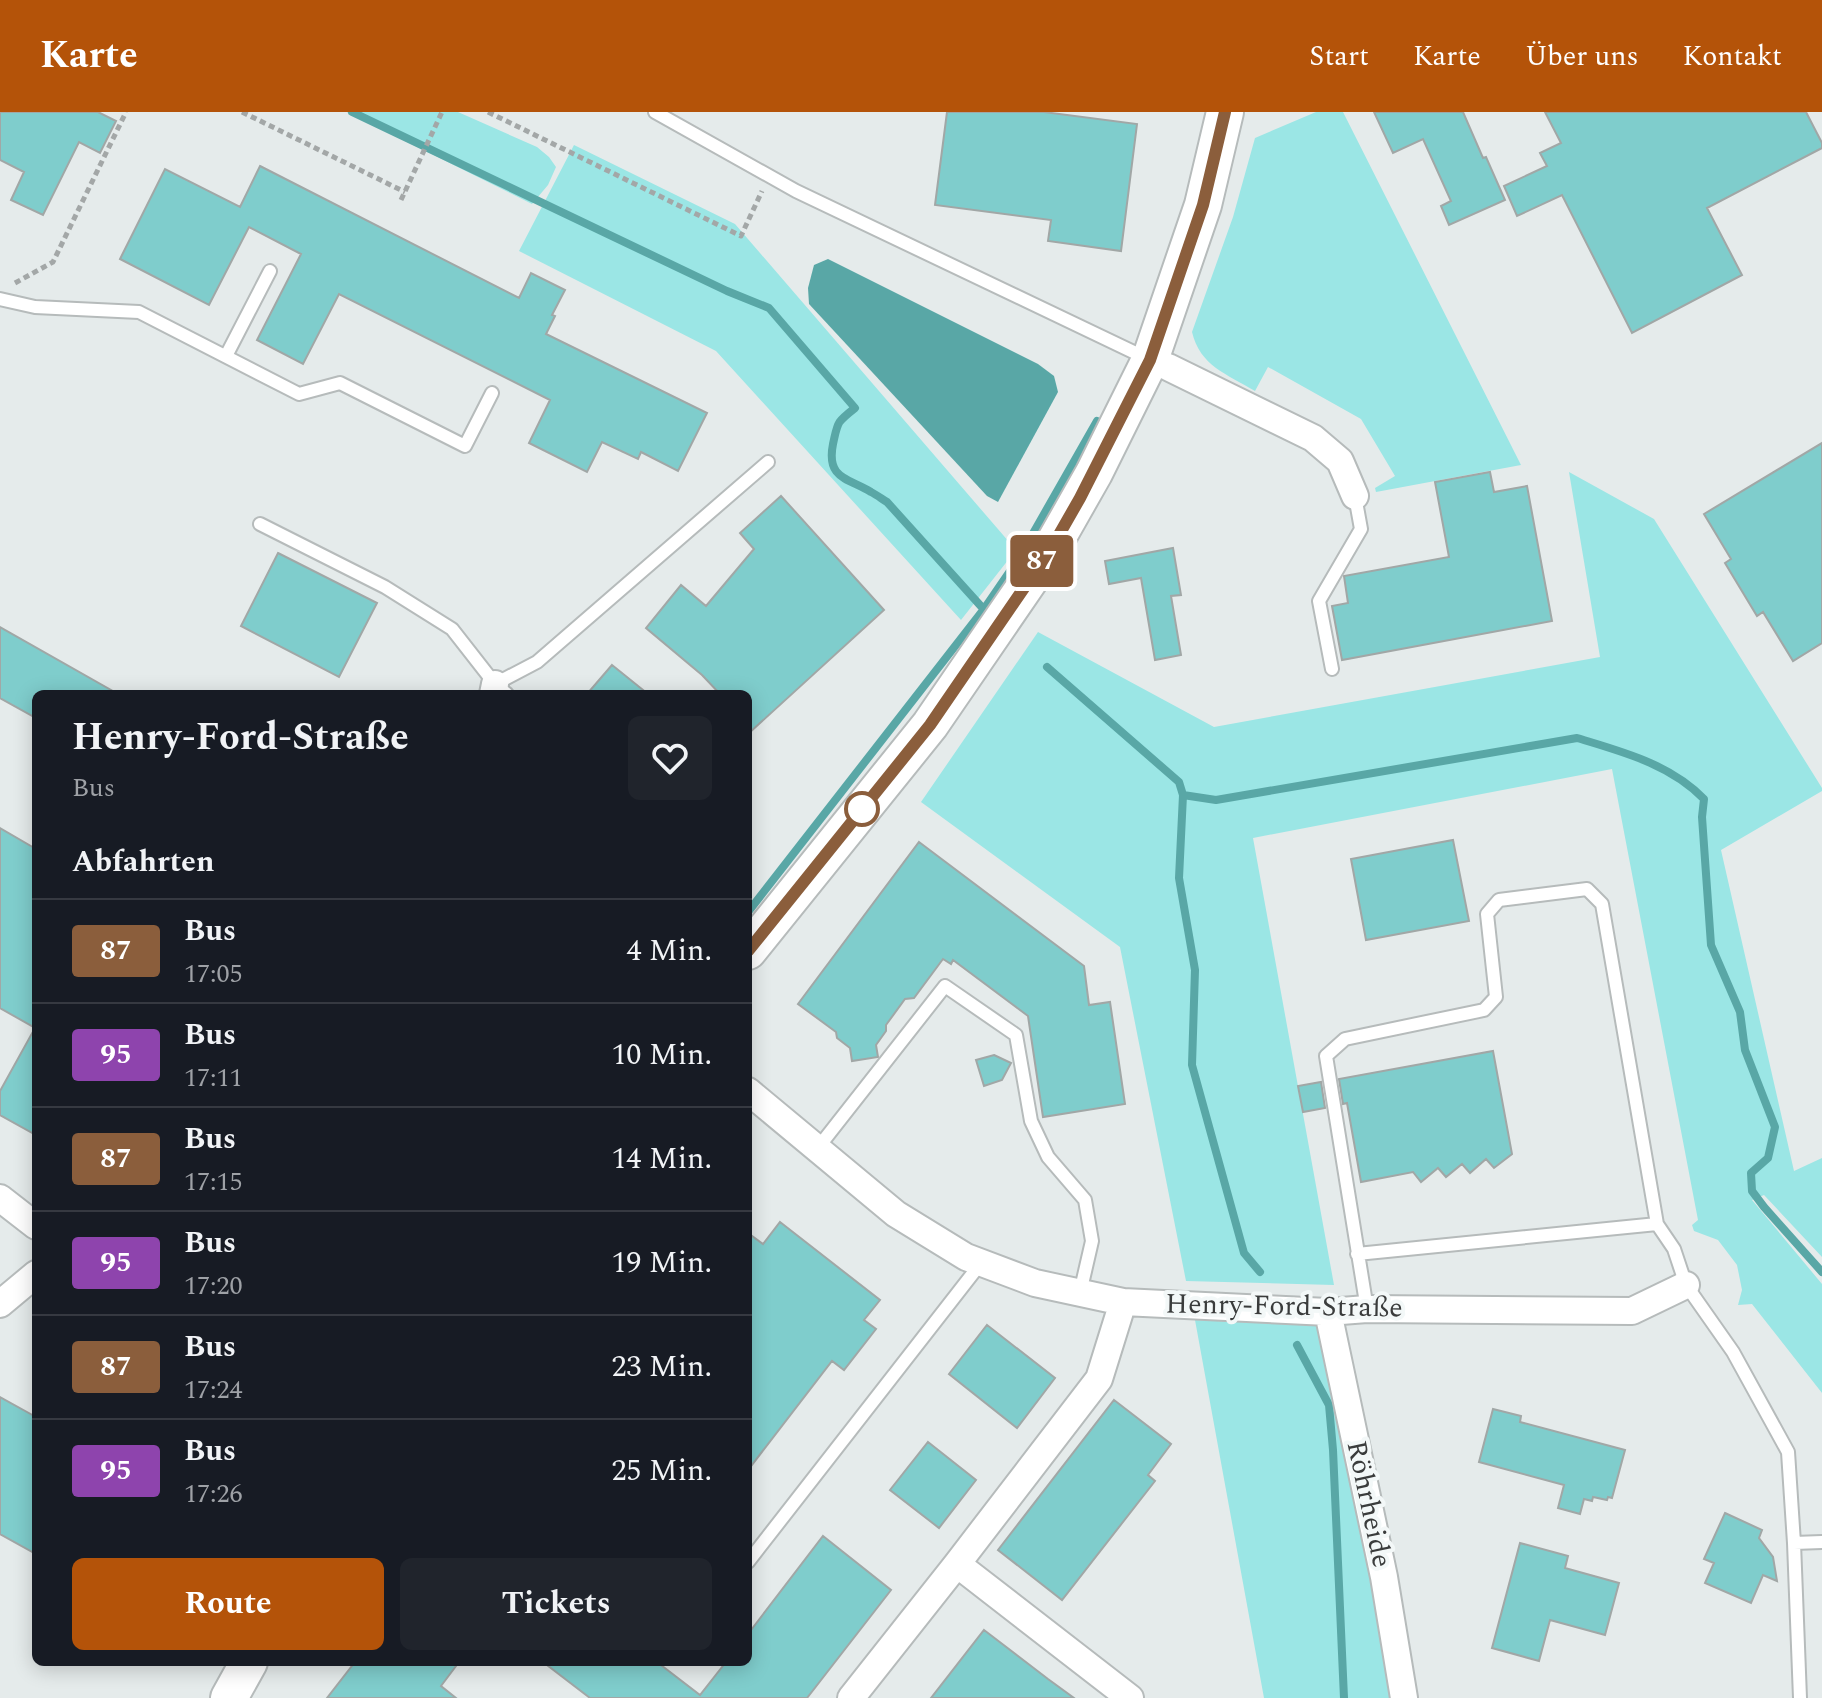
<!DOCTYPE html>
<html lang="de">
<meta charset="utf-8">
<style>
:root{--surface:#171b24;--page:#20242c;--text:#f1f3f6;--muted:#9ea1a6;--line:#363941;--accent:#b45309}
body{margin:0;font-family:Spectral,serif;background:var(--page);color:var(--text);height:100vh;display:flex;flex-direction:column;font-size:30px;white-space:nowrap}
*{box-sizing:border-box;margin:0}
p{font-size:26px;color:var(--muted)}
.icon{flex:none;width:44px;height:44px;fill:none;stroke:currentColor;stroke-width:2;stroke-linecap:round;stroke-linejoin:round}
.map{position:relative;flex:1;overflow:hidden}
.drawer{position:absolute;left:32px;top:578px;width:720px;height:976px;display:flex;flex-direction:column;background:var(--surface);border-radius:12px;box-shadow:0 4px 20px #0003}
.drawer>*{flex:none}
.badge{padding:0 16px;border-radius:6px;font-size:28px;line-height:52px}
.map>.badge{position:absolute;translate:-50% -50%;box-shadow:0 0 0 4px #fff}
h2{padding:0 40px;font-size:30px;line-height:72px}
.round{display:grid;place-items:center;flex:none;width:84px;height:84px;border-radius:12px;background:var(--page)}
.head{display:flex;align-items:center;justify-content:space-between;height:136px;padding:0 40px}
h1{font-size:38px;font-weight:700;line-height:60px}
.action{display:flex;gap:16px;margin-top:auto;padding:16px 40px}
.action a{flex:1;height:92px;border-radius:12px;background:var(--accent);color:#fff;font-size:32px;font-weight:700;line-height:92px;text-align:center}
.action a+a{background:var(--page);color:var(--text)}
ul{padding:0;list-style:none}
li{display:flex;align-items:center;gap:24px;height:104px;padding:0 40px;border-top:2px solid var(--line)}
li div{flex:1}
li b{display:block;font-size:30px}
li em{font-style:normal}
li .badge{min-width:88px;font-weight:700;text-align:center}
header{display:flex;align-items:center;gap:48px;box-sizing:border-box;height:112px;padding:0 40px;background:var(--accent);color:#fff}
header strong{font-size:38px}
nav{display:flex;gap:44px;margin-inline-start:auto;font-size:28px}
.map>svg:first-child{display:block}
</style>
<header>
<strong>Karte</strong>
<nav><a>Start</a><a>Karte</a><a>Über uns</a><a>Kontakt</a></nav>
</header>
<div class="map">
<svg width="1822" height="1586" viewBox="0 0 1822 1586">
<rect width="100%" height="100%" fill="#e5ebeb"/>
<!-- green -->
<path fill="#9be6e5" d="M347,0H458L537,35L549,45L556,55L548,73L532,92Z
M1316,0H1343L1521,353L1376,380L1375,376L1395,364L1361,307L1268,255L1255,279C1227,262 1200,254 1192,220L1233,105L1255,26Z
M574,33L735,112L1016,438L961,508L716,239L519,139Z
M1569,360L1654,407L1822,676V679L1721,738L1794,1059L1822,1046V1145L1764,1083L1752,1088L1822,1172V1281L1752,1192L1738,1193L1742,1178L1737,1153L1718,1128L1694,1119L1692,1113L1698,1108L1612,657L1253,726L1334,1173L1186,1169L1120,835L921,690L1038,520L1214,615L1600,545Z
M1195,1208L1323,1214L1392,1586H1264Z"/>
<!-- water -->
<path fill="#59a7a6" d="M828,147L1038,252L1054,264L1058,280L998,390L987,384L809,192L808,176L814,153Z"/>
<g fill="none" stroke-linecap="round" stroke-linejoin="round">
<!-- stream -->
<path stroke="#59a7a6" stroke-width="8" d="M352,0L727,179L769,196L855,296C836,311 838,310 833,332C826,367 848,366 871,380C877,383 882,387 887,390L988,502
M1047,555L1179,670L1183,683L1179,766L1195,858L1192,953L1244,1141L1260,1160
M1183,683L1216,688L1577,626C1623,640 1670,652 1704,687L1702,705L1711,833L1740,900L1745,938L1775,1015L1768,1046L1751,1061L1752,1079L1764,1095L1822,1160
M748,800L984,497L1019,446L1097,309
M1297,1233L1329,1293L1333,1338L1344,1586"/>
</g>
<!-- building -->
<path fill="#7fcdcc" stroke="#a1a7a6" stroke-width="2" d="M0,0H98L116,9L100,41L79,30L43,103L11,88L24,60L0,48Z
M947,0H1044L1137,12L1121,139L1048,129L1051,108L935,93Z
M1374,0H1463L1483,46L1486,45L1505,88L1449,113L1441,94L1451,89L1423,27L1393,41Z
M1545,0H1806L1822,31V36L1707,96L1742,163L1632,221L1562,83L1517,104L1504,74L1547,54L1540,41L1561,31Z
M260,54L519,186L531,161L565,178L552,203L555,204L546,222L707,301L678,359L641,340L638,347L602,330L587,360L529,331L550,288L339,182L303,252L257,228L301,142L249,115L209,193L120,147L165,57L240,95Z
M1822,331V531L1793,549L1763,500L1757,504L1725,451L1731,447L1704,402Z
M1490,360L1494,380L1527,374L1552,509L1342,548L1332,494L1348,491L1344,464L1449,445L1435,370Z
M781,384L884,498L748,622V582H720L702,563L646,516L681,473L706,494L754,437L740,421Z
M1173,436L1181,483L1171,484L1181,543L1155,548L1141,466L1109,472L1105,449Z
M278,441L377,491L339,565L241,514Z
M0,515L118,582H36V606L0,586Z
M612,553L648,582H587Z
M0,716L36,737V1023L0,1003V979L35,916L0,896Z
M1453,728L1469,809L1366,828L1351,747Z
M919,730L1084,854L1089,893L1110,890L1125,992L1043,1005L1028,904L953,848L951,852L943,847L914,886L905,887L886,913V919L876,933L878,945L852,949L850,936L837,926L836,920L798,892Z
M1493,939L1512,1042L1494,1056L1486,1047L1470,1061L1462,1052L1446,1065L1438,1056L1421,1070L1413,1060L1361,1070L1347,991L1343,992L1339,967Z
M994,943L1011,951L1002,968L984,974L976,948Z
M1321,970L1325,996L1303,1000L1298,974Z
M780,1110L880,1188L864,1208L876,1217L844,1258L832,1249L748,1358V1121L763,1132Z
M987,1213L1055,1266L1017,1316L949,1262Z
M0,1285L36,1305V1442L0,1422Z
M1114,1288L1171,1332L1148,1363L1155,1369L1062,1488L998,1438Z
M1493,1297L1521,1304L1520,1310L1625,1338L1612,1386L1608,1385L1607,1388L1593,1385L1592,1389L1584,1387L1580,1402L1558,1396L1564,1373L1479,1350Z
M928,1330L976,1368L939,1416L890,1378Z
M1725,1401L1762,1418L1759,1426L1773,1445L1777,1469L1763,1463L1751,1491L1705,1471L1714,1451L1704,1447Z
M823,1424L891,1478L807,1586H590L543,1550H657L700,1583L726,1550H748V1522Z
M1520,1431L1568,1444L1565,1456L1619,1471L1605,1523L1550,1508L1539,1549L1492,1536Z
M984,1518L1048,1567L1074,1586H931Z
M355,1550H459L441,1574L456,1586H327Z"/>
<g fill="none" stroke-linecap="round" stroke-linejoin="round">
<defs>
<path id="lane" d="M655,0L796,79L1146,246
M0,187L35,195L139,200L299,282L340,271L465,334L492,281
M226,244L270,159
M260,412L385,475L452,517L495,572L507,582
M1332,557L1319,489L1361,417L1355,384
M495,572L537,550L768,350
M817,1037L945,874L1016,923L1031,1009L1048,1045L1085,1088L1092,1129L1080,1181
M1657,1112L1674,1137L1686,1173L1733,1240L1788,1340L1794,1431L1800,1586
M1357,1142L1657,1112L1602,792L1587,777L1499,788L1487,802L1496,885L1484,898L1345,927L1326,944L1367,1197
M1794,1431L1822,1430
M748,1450L981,1151"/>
<path id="street" d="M1150,248L1168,255L1313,326L1340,349L1355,384
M493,582L495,572
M748,979L896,1102L966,1145L1035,1171L1123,1190L1328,1200L1367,1197L1632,1199L1686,1173
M0,1086L36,1114
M0,1192L36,1162
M1328,1200L1384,1465L1404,1586
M957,1452L1130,1586
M851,1586L957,1452L1099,1267L1123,1190"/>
<path id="secondary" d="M748,839L930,613L1052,435L1094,361L1150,248L1203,93L1225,0
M229,1586L249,1550"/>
</defs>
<!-- lane casing -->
<use href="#lane" stroke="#b6bbbb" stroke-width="16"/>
<!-- street casing -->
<use href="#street" stroke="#b6bbbb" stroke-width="30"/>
<!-- secondary casing -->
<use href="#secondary" stroke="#b6bbbb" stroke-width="40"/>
<!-- path -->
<path stroke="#a3a7a7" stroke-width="5" stroke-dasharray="6 4" stroke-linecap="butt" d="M242,0L405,80
M488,0L741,124L762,79
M401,88L442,0
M15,171L53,150L126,0"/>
<!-- lane -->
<use href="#lane" stroke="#fff" stroke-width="12"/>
<!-- street -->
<use href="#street" stroke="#fff" stroke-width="26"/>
<!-- secondary -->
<use href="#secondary" stroke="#fff" stroke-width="36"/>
</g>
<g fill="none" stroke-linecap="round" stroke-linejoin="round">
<defs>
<path id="line" d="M748,839L930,613L1052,435L1080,386L1150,248L1203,93L1225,0"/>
</defs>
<!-- line casing -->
<use href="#line" stroke="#fff" stroke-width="18"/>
<!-- line -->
<use href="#line" stroke="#8b5e3c" stroke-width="12"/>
</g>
<!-- markers -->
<circle fill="#fff" stroke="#8b5e3c" stroke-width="4" cx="862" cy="697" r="16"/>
<g text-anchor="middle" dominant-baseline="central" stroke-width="8" stroke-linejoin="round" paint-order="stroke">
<!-- street labels -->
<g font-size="28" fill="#3a3c3c" stroke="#f3f8f8">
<text transform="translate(1284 1194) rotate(1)">Henry-Ford-Straße</text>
<text transform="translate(1369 1392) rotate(78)">Röhrheide</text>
</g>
</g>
</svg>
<b class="badge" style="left:1042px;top:449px;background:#8b5e3c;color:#fff">87</b>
<section class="drawer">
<div class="head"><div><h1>Henry-Ford-Straße</h1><p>Bus</p></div><a class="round"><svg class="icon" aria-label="heart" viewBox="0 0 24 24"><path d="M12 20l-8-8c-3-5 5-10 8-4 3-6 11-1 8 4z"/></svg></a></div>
<h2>Abfahrten</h2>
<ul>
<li><span class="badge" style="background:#8b5e3c;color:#fff">87</span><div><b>Bus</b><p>17:05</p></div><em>4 Min.</em></li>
<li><span class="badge" style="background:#8e44ad;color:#fff">95</span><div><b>Bus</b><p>17:11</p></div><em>10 Min.</em></li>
<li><span class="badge" style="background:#8b5e3c;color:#fff">87</span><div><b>Bus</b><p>17:15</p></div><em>14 Min.</em></li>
<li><span class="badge" style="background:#8e44ad;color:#fff">95</span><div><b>Bus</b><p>17:20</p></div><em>19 Min.</em></li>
<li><span class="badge" style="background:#8b5e3c;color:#fff">87</span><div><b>Bus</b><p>17:24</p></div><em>23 Min.</em></li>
<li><span class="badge" style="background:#8e44ad;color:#fff">95</span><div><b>Bus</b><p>17:26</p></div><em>25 Min.</em></li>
</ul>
<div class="action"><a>Route</a><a>Tickets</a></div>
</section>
</div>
